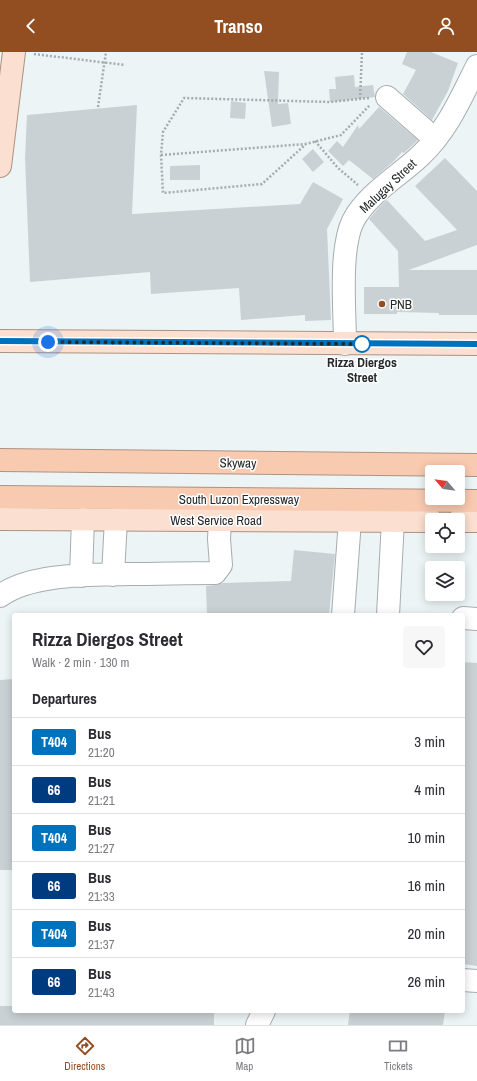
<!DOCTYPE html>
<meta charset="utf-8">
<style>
:root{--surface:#fff;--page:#f7f7f7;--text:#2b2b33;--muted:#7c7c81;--line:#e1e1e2;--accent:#924e21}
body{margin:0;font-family:"Archivo Narrow",sans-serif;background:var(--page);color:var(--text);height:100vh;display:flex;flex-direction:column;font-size:15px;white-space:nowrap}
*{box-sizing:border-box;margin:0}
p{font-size:13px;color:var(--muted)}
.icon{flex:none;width:22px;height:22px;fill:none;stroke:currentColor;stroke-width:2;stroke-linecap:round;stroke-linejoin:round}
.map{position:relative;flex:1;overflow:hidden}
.side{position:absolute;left:12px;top:561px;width:453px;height:400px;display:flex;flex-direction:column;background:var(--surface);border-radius:4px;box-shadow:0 2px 10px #0003}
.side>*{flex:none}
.badge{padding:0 8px;border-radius:3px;font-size:14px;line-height:26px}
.needle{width:26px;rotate:298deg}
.fabs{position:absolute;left:425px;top:413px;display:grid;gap:8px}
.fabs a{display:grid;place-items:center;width:40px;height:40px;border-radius:4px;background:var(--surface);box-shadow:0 2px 10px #0003;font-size:20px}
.you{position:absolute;width:20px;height:20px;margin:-10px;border:3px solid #fff;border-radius:50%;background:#1a73e8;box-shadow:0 0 0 6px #1a73e833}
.map>.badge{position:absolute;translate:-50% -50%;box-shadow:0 0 0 2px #fff}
h2{padding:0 20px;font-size:15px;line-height:36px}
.round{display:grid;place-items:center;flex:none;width:42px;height:42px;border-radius:4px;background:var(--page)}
.summary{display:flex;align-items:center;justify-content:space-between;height:68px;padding:0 20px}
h1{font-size:19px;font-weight:800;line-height:30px}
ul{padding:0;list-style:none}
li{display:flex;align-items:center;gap:12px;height:48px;padding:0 20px;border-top:1px solid var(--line)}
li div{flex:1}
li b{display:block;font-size:15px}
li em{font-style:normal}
li .badge{min-width:44px;font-weight:700;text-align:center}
header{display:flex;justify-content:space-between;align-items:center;height:52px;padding:0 20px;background:var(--accent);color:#fff;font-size:18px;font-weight:800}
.dock{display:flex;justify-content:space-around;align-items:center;height:56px;border-top:1px solid var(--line);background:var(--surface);font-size:11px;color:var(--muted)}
.dock a{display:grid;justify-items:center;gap:2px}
.dock .active{color:var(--accent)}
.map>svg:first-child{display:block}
</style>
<header><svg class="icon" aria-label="back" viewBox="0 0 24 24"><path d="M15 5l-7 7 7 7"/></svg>Transo<svg class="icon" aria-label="person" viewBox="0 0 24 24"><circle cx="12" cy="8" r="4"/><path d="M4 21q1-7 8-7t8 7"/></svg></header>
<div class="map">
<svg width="477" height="973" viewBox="0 0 477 973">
<rect width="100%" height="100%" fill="#ecf4f6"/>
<!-- building -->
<path fill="#cad1d4" d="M407,0H431L458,11L448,39L432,68L403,42L416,18L402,12Z
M264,19L279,20L278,52L288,51L291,72L272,75Z
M354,23L355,35L373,33L375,45L330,50L329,37H336L335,25Z
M231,49L246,51L245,67L230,66Z
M137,53L132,162L300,152L313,130L343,147L327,177L331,268L305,269V263L241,268L239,236L151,242L150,220L30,230L25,106L27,63Z
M379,55L418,88L404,101L402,100L394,109L373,127L349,108L343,114L328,99L337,89L343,95L358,73L359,77Z
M313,97L324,110L313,120L302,107Z
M445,106L477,139V193L409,218H477V263H439V261L397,260V262H364V235H399L398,199L369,167L383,151L387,148L425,189L457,178L415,134Z
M200,113V128H170V114Z
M294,498L335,502L329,563H207L206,534L215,533L222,531L291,529Z
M463,610L477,611V914L463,912Z
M14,627V818H0V628Z
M0,954H14V959H214V973H0Z
M350,959H445L443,973H348Z"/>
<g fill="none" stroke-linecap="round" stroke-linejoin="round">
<defs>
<path id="minor" d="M387,45L435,87
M345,292C345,259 339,198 353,169C367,142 399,124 420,104C447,79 461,46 477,14
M113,523L116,467
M81,524L83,467
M0,544C31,521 92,523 129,522C158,522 186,521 215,521L221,513L219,487L220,468
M343,563L350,468
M388,563L393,468
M463,566L477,567
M463,928L477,929
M257,973L264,959"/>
<path id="major" d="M0,114L14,0
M0,289L477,292
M0,467L432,469
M458,469H477"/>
<path id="highway" d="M0,408L477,413
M0,445L477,449"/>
</defs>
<!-- minor casing -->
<use href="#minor" stroke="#a6adb0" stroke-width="24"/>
<!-- major casing -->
<use href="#major" stroke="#ae9281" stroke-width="24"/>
<!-- highway casing -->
<use href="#highway" stroke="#ae9281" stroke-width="24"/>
<!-- path -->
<path stroke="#a5acad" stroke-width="2.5" stroke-dasharray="2 2" stroke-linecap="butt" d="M34,2L125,13
M369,46L330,50L184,46L163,80L161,103L163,141L262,132L306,92L341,83L370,53
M360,47L362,0
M98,55L106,0
M315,89L338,116L358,133
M161,103L306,92"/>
<!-- minor -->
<use href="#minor" stroke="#fff" stroke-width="22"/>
<!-- major -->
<use href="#major" stroke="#fbdfd0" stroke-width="22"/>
<!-- highway -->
<use href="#highway" stroke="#f8cab0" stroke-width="22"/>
</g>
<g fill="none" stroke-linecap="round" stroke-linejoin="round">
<defs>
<path id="line" d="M0,289L477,292"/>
</defs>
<!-- line casing -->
<use href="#line" stroke="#fff" stroke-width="9"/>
<!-- line -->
<use href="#line" stroke="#0072bc" stroke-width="6"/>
<!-- walk -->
<path stroke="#26292a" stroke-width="4" stroke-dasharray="0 7.2" d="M48,290L365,292H362"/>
</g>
<!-- markers -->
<circle fill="#924e21" stroke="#fff" stroke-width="1.5" cx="382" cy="252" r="4"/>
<circle fill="#fff" stroke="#0072bc" stroke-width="2" cx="362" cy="292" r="8"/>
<g text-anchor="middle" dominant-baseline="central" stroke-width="3" stroke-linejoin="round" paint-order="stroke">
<!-- street labels -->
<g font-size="13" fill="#26292a" stroke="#fff">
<text transform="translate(388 134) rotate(-43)">Malugay Street</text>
<text transform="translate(238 411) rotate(1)">Skyway</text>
<text x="239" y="447">South Luzon Expressway</text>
<text x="216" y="468">West Service Road</text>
</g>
<!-- poi labels -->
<g font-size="13" fill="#26292a" stroke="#fff" text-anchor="start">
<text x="390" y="252">PNB</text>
</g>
<!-- stop labels -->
<g font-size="13" font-weight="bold" fill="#26292a" stroke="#fff">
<text x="362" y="310">Rizza Diergos<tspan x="362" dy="15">Street</tspan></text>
</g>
</g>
</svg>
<div class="fabs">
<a><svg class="needle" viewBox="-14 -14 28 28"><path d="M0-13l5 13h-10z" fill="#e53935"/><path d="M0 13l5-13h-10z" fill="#7c7c81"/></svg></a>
<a><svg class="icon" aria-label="locate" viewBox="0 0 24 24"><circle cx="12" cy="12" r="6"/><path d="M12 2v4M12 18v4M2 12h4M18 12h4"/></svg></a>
<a><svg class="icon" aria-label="layers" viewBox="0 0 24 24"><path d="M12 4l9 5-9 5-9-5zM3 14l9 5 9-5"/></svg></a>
</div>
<div class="you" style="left:48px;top:290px"></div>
<section class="side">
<div class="summary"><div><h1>Rizza Diergos Street</h1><p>Walk · 2 min · 130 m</p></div><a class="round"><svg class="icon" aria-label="heart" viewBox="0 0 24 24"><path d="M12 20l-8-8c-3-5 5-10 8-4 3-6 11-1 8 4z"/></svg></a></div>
<h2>Departures</h2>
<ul>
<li><span class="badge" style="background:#0072bc;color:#fff">T404</span><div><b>Bus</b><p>21:20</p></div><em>3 min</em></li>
<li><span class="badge" style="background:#003b80;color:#fff">66</span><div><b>Bus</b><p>21:21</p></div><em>4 min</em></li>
<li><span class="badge" style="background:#0072bc;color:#fff">T404</span><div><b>Bus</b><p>21:27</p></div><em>10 min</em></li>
<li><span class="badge" style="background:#003b80;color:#fff">66</span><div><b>Bus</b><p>21:33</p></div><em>16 min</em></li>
<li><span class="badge" style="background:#0072bc;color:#fff">T404</span><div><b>Bus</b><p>21:37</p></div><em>20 min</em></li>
<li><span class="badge" style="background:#003b80;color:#fff">66</span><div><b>Bus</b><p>21:43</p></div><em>26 min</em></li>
</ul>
</section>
</div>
<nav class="dock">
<a class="active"><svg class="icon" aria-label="directions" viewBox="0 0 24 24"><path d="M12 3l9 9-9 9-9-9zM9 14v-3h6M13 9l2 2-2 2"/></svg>Directions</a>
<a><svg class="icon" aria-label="map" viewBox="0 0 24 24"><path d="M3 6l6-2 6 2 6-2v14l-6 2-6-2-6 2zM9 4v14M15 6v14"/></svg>Map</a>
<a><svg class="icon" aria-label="tickets" viewBox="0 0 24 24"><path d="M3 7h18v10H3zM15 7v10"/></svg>Tickets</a>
</nav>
